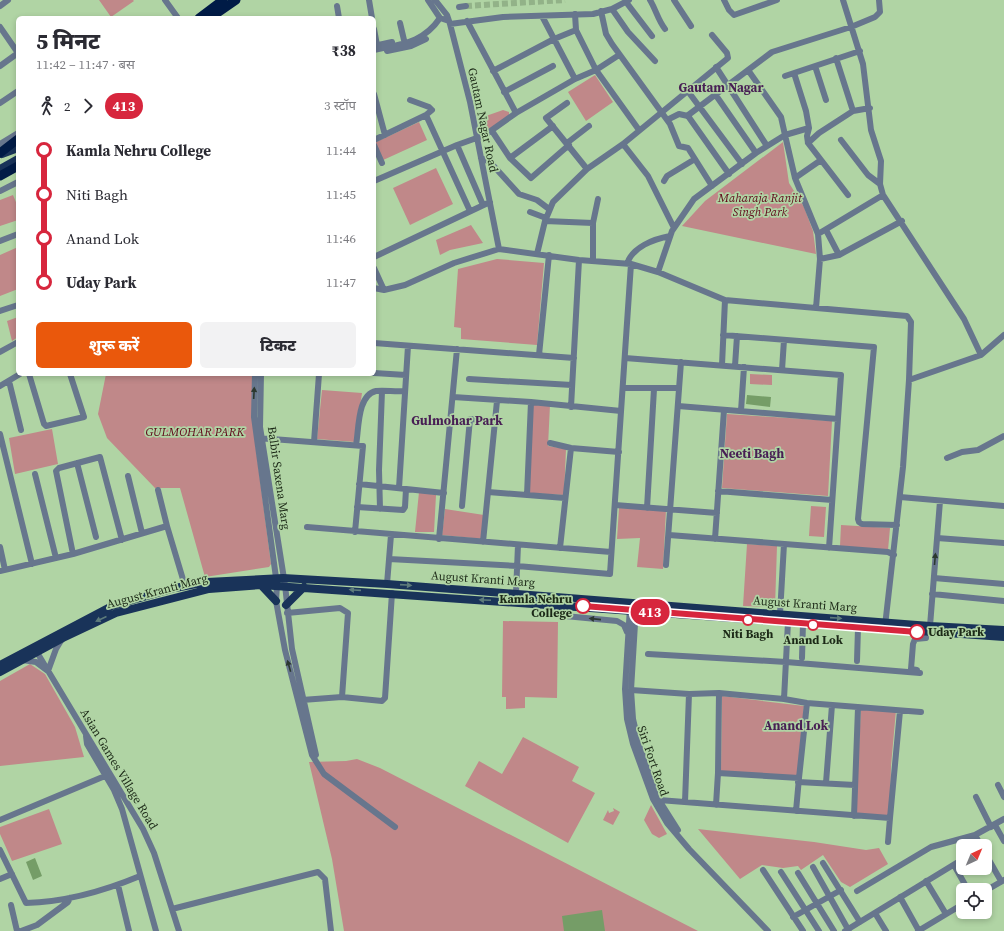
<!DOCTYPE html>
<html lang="hi">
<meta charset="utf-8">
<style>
:root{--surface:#fff;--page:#f2f2f3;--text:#2b2b33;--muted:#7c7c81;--accent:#ea580c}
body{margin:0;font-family:"Source Serif 4","Noto Sans Devanagari",serif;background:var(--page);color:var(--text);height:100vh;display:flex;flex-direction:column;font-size:15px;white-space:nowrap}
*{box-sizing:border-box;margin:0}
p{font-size:13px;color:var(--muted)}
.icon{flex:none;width:22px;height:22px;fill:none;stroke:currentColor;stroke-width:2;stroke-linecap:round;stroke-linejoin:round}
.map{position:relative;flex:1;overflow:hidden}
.side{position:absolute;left:16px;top:16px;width:360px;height:360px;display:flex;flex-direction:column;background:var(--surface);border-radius:6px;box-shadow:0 2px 6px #0003}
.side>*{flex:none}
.badge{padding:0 8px;border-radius:13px;font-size:14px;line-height:26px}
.needle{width:26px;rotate:44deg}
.fabs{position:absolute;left:956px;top:839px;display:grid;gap:8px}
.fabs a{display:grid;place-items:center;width:36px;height:36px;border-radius:6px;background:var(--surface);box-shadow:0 2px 6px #0003;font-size:20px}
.map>.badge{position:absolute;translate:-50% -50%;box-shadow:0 0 0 2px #fff}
.legs{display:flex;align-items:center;gap:6px;height:44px;padding:0 20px;font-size:13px}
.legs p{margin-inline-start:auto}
.head{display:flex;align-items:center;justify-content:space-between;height:68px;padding:0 20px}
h1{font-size:22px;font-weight:800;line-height:30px}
.primary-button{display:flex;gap:8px;margin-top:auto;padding:8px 20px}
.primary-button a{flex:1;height:46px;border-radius:6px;background:var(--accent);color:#fff;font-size:16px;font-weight:800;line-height:46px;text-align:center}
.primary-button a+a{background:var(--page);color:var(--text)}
ul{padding:0 20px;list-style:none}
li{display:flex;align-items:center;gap:14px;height:44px;font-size:15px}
li i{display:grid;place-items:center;width:6px;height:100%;margin:0 5px;background:currentColor}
li i::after{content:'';width:10px;height:10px;margin:-5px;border:3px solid;border-radius:50%;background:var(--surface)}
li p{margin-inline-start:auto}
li:first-child i{background:linear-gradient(#0000 50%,currentColor 0)}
li:last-child i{background:linear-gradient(currentColor 50%,#0000 0)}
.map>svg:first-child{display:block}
</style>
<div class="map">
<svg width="1004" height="931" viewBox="0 0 1004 931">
<rect width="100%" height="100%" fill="#b0d4a4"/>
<!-- green -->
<path fill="#c08889" d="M99,0H133L134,1L111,17Z
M595,75L613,102L586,121L568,92Z
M503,110L509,112V120L484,131L482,120L486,116Z
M419,122L427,140L381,161L374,143Z
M783,142L789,183L804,207L813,231L816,254L682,226L705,201Z
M436,168L453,204L410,225L393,188Z
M13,195L18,207V220L0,226V200Z
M471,225L483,243L450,250L440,255L436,240Z
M18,247V289L0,296V255Z
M497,259L544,263L537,345L461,339V328L454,327L458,269Z
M18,317V337L12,341L7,321Z
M106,374H255L253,426L271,564L269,567L205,577L180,488H155L107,438L98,414Z
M750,374L772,375V385L750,384Z
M322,390L362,393L355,442L317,439Z
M533,404L550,405L548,446L566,449L564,495L529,493Z
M727,414L832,421L828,496L722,488Z
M52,429L58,464L15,474L9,438Z
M419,492L436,495L434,532H415Z
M811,506L826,507L824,537L809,536Z
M619,508L666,510L663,569L637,567L640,538L617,539Z
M445,509L484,515L482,539L442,535Z
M841,525L890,528L888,550L840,546Z
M747,544L777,546L775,607L743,606Z
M503,621L558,622L557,698L525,697V708L506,709V697H502Z
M30,664L45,674L75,727L84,757L0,766V681Z
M722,696L804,706L797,776L721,771Z
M861,709L896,710L891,766L890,816L855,814Z
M523,737L579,767L572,781L595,793L568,843L465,786L479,761L502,774Z
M357,759L380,768L698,931H344L332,859L309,762L346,761Z
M651,805L667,834L659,838L652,834L644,820Z
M613,808L620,812L613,825L603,820L608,810L609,813L614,811Z
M49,809L62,844L12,861L0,834V827Z
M698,829L814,842L866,850L879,848L888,864L850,887L841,882L823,855L801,870L798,866L783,868L762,865L740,879Z"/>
<!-- water -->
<path fill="#759d67" d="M747,395L771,397L770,407L746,404Z
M35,858L42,876L33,880L26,862Z
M602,910L605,931H564L562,916Z"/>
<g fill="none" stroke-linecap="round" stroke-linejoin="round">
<!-- minor-tunnel -->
<path stroke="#92b288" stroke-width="6" stroke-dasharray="6 3" stroke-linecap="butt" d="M466,6L565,0"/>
<!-- minor -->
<path stroke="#67768d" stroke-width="6" d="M165,0L178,18
M369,0L372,18
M428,0L440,18L449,21
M435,0L447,15L450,24L470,102L499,249
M650,0C656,10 658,20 665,29
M674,0L691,26
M724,0L729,10L734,15L777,0
M843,0L863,64L871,130L881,161L880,184L883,195L964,319L981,355
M626,2L652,36
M0,6L8,0
M337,6L339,18
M459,7L466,6
M612,9L628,32L655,61
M601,11L606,34L612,44L670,124L679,146L688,148L712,186
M542,16L575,79
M400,23L404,40
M450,24L503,17L593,14L612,9L629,0
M0,27L18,53
M374,29L377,45
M576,30L596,70L639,130
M374,46L392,42
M374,50C402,44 423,43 440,18
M387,51L411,46L426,39
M836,58L853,111L870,108
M0,66L18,53
M815,66L826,100
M716,67L767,146
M748,70L781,117L785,135L809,128L806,111L794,73
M493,71L554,39L576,30L575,14
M785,76L860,51
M687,90L742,164
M504,92L553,66
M374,94L385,135
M715,94L756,153
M0,103L18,91
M567,103L546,118L587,169
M516,113L575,79L596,70L619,55
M426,115L470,211
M687,116L772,52L851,27L875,17L880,12L879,0
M667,120L679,114L688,116L729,174
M809,128L807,136L808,143L848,195
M492,131L510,158L531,178L569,145
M374,140L426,115L432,110L429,107L410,100
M841,140L868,175L880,184
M567,143L589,126
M808,143L819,133L853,111
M0,144L18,133
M623,144L648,176L674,228
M374,145L382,163
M457,145L483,205
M481,158L490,162L519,194L537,200L549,209
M510,158L553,126
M795,178L821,160
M374,181L457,145L485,135L516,113L467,21
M664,181L667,176L695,159
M0,191L18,182
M530,212L546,218
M545,221L593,223
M826,230L839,255
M818,234L883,195
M0,241L18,234
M537,254L545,221L553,202L587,169L623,144L728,58L727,53L712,35
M374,257L490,202
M820,259L839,255L902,221
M593,261V223L598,199
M627,264C632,247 654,239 670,236
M374,268L384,290
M658,272L672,231L694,199L756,153L785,135L795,178L818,234L820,259L816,308
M374,288L384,290L405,285L454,263L499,249L579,260L631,264L658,272L725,300L907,316L911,322L909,380L903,467L885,626
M0,311L18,305
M723,335L874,347L858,519L859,522L862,524L897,525
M374,343L574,358
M0,352L18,342
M539,355L549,255
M625,358L841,375L829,548
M722,365L725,300
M735,366L737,336
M782,370L784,340
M374,373L406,375
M29,374L44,424L46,426L84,417L70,374
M255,374L254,417L277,585L276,601L285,650L312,755L324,774L395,827
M261,374L260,427L285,585L292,649L316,755L314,757
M469,379L572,385
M909,380L981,355L1004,335
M9,381L21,430
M0,386L20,374
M623,388H679
M453,397L531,402L621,411
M678,406L838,419
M571,407L579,260
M741,411L744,367
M0,434L32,564
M259,438L363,446L355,532
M314,442L319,374
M550,443L571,448L619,452
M356,445C359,430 357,395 376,391C385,390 396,392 405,391
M947,458L962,452L978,450L1004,436
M77,463L96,537
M35,474L56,558
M128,476L142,533
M359,484L444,493
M399,488L408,346
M718,491L832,500
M488,492L565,498
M527,495L531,402
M900,497L1004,506
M615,505L717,513
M462,506L470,419L495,421
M357,507L403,510L405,507L406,489
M647,508L654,389
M380,509L379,470L382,391
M167,526L185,586
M307,527L611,552
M669,535L888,552L894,555
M937,538L1004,543
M439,539L457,349
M715,539L724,410
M483,542L497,401
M0,547L5,570
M560,548L571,448
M73,554L56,471L59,468L100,457L122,540
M389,559L517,566L610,574L631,264
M666,565L681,362
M0,571L73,554L167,526L158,490
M934,578L1004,584
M387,584L391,535
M516,593L518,545
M932,594L1004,601
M549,606L565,616L617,621L624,625L627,632
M630,607L625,689L627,719L633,744L653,799L667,823L689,849L768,931
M636,607L631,690L633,719L639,745L659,800L678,830
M287,613L340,608L348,613L342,697
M780,614L784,544
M930,626L940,501
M915,636V639L926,638V633
M915,639L913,644L911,669L917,670
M35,649L143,829L154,853L179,931
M648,654L786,662L920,673
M802,658L803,623
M22,660L36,662L48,671L56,649L62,639
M857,661L858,628
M631,690L689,694L719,693L784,699L807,703L921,712
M719,693L718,773L799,778L807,703
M784,699L788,622
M302,700L342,697L382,701L385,698L392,593
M86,736L87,744L114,790L122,809L156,931
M798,782L855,785
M826,783L832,705
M998,785L1004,797
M976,797L991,827
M659,800L890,818L900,711
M685,802L689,694
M716,805L718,773
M796,811L799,778
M854,816L858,708
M0,820L105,776
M995,825L1004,841
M975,835L1004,819
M888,842L890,818
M0,850L26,903C65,902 104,891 140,876
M985,853L1001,881
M823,863L860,922
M954,865L968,890
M813,867L849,931
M763,870L803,931
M781,872L819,931
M798,873L834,931
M0,879L12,874
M926,881L946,914
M118,885L129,931
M857,891L931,847L975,835L981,846
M985,891L1004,880
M900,897L919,931
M11,905L17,931
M172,909L318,872L325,879L331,931
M875,913L886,931
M793,917L841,890
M21,931L37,925L68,902L70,898
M845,931L963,859
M918,931L963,904"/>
<!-- major -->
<path stroke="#193359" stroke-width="8" d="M2,154L18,148
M0,169L18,159
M261,585L276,601
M286,605L304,587
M0,665L112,606L175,588L207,582L283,578L387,584L930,626L1004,630
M0,672L63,638L116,613L209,589L261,585L1004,637"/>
<!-- highway -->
<path stroke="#001b46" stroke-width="9" d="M199,18L223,0
M210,18L236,0
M0,153L18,139
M0,176L18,166"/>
</g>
<!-- one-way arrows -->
<defs><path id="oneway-solid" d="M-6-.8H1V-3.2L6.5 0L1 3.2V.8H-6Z"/></defs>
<g fill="#2b382f">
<use href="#oneway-solid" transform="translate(254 393) rotate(-87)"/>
<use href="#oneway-solid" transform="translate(935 559) rotate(-85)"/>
<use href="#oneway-solid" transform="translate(595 619) rotate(-174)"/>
<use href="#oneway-solid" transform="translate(289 666) rotate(-106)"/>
</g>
<g fill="#5d7b7b">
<use href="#oneway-solid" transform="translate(406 585) rotate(4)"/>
<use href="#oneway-solid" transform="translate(355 590) rotate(-176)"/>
<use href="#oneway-solid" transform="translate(485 600) rotate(-177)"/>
<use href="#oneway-solid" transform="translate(836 618) rotate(4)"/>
<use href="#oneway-solid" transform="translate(101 619) rotate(156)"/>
</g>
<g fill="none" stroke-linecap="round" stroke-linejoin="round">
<defs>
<path id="line-1" d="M583,606L917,632"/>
</defs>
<!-- line-1 casing -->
<use href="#line-1" stroke="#fff" stroke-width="9"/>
<!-- line-1 -->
<use href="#line-1" stroke="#d7263d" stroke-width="6"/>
</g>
<!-- markers -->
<g fill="#fff" stroke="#d7263d" stroke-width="2">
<circle cx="583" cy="606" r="7"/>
<circle cx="748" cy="620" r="5"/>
<circle cx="813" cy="625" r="5"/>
<circle cx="917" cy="632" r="7"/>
</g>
<g text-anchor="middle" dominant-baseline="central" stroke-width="3.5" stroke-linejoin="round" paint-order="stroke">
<!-- street labels -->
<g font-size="12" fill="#1c2917" stroke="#b0d4a4">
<text transform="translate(483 120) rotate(78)">Gautam Nagar Road</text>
<text transform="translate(279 478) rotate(82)">Balbir Saxena Marg</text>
<text transform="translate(483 579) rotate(4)">August Kranti Marg</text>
<text transform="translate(157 591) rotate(-15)">August Kranti Marg</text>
<text transform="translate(805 604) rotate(4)">August Kranti Marg</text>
<text transform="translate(653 761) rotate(71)">Siri Fort Road</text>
<text transform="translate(119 769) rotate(59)">Asian Games Village Road</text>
</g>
<!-- park labels -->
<g font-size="12" font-style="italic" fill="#60081a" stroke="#b0d4a4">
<text x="760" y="198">Maharaja Ranjit<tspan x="760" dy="14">Singh Park</tspan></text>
<text x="195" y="432">GULMOHAR PARK</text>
</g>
<!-- stop labels -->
<g font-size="12" font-weight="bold" fill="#1c2917" stroke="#b0d4a4">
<text x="572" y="599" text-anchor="end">Kamla Nehru<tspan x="572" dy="14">College</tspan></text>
<text x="928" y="632" text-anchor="start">Uday Park</text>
<text x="748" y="634">Niti Bagh</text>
<text x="813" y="640">Anand Lok</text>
</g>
<!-- neighbourhood labels -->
<g font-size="13" font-weight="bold" fill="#481f54" stroke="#b0d4a4">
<text x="721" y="87">Gautam Nagar</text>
<text x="457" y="420">Gulmohar Park</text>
<text x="752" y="453">Neeti Bagh</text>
<text x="796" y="725">Anand Lok</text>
</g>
</g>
</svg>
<div class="fabs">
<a><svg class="needle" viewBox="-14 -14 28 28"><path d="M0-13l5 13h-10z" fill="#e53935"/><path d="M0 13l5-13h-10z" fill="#7c7c81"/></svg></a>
<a><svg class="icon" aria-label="locate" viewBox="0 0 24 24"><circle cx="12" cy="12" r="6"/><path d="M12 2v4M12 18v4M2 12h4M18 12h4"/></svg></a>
</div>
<b class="badge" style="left:650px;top:612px;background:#d7263d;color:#fff">413</b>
<section class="side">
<div class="head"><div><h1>5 मिनट</h1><p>11:42 – 11:47 · बस</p></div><b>₹38</b></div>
<div class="legs"><svg class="icon" aria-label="walk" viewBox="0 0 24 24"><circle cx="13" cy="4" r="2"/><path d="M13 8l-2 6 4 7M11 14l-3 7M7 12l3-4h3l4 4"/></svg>2<svg class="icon" aria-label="forward" viewBox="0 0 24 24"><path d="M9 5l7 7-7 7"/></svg><b class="badge" style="background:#d7263d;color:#fff">413</b><p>3 स्टॉप</p></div>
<ul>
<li><i style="color:#d7263d"></i><b>Kamla Nehru College</b><p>11:44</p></li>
<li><i style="color:#d7263d"></i><span>Niti Bagh</span><p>11:45</p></li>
<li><i style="color:#d7263d"></i><span>Anand Lok</span><p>11:46</p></li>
<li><i style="color:#d7263d"></i><b>Uday Park</b><p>11:47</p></li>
</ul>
<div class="primary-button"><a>शुरू करें</a><a>टिकट</a></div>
</section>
</div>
